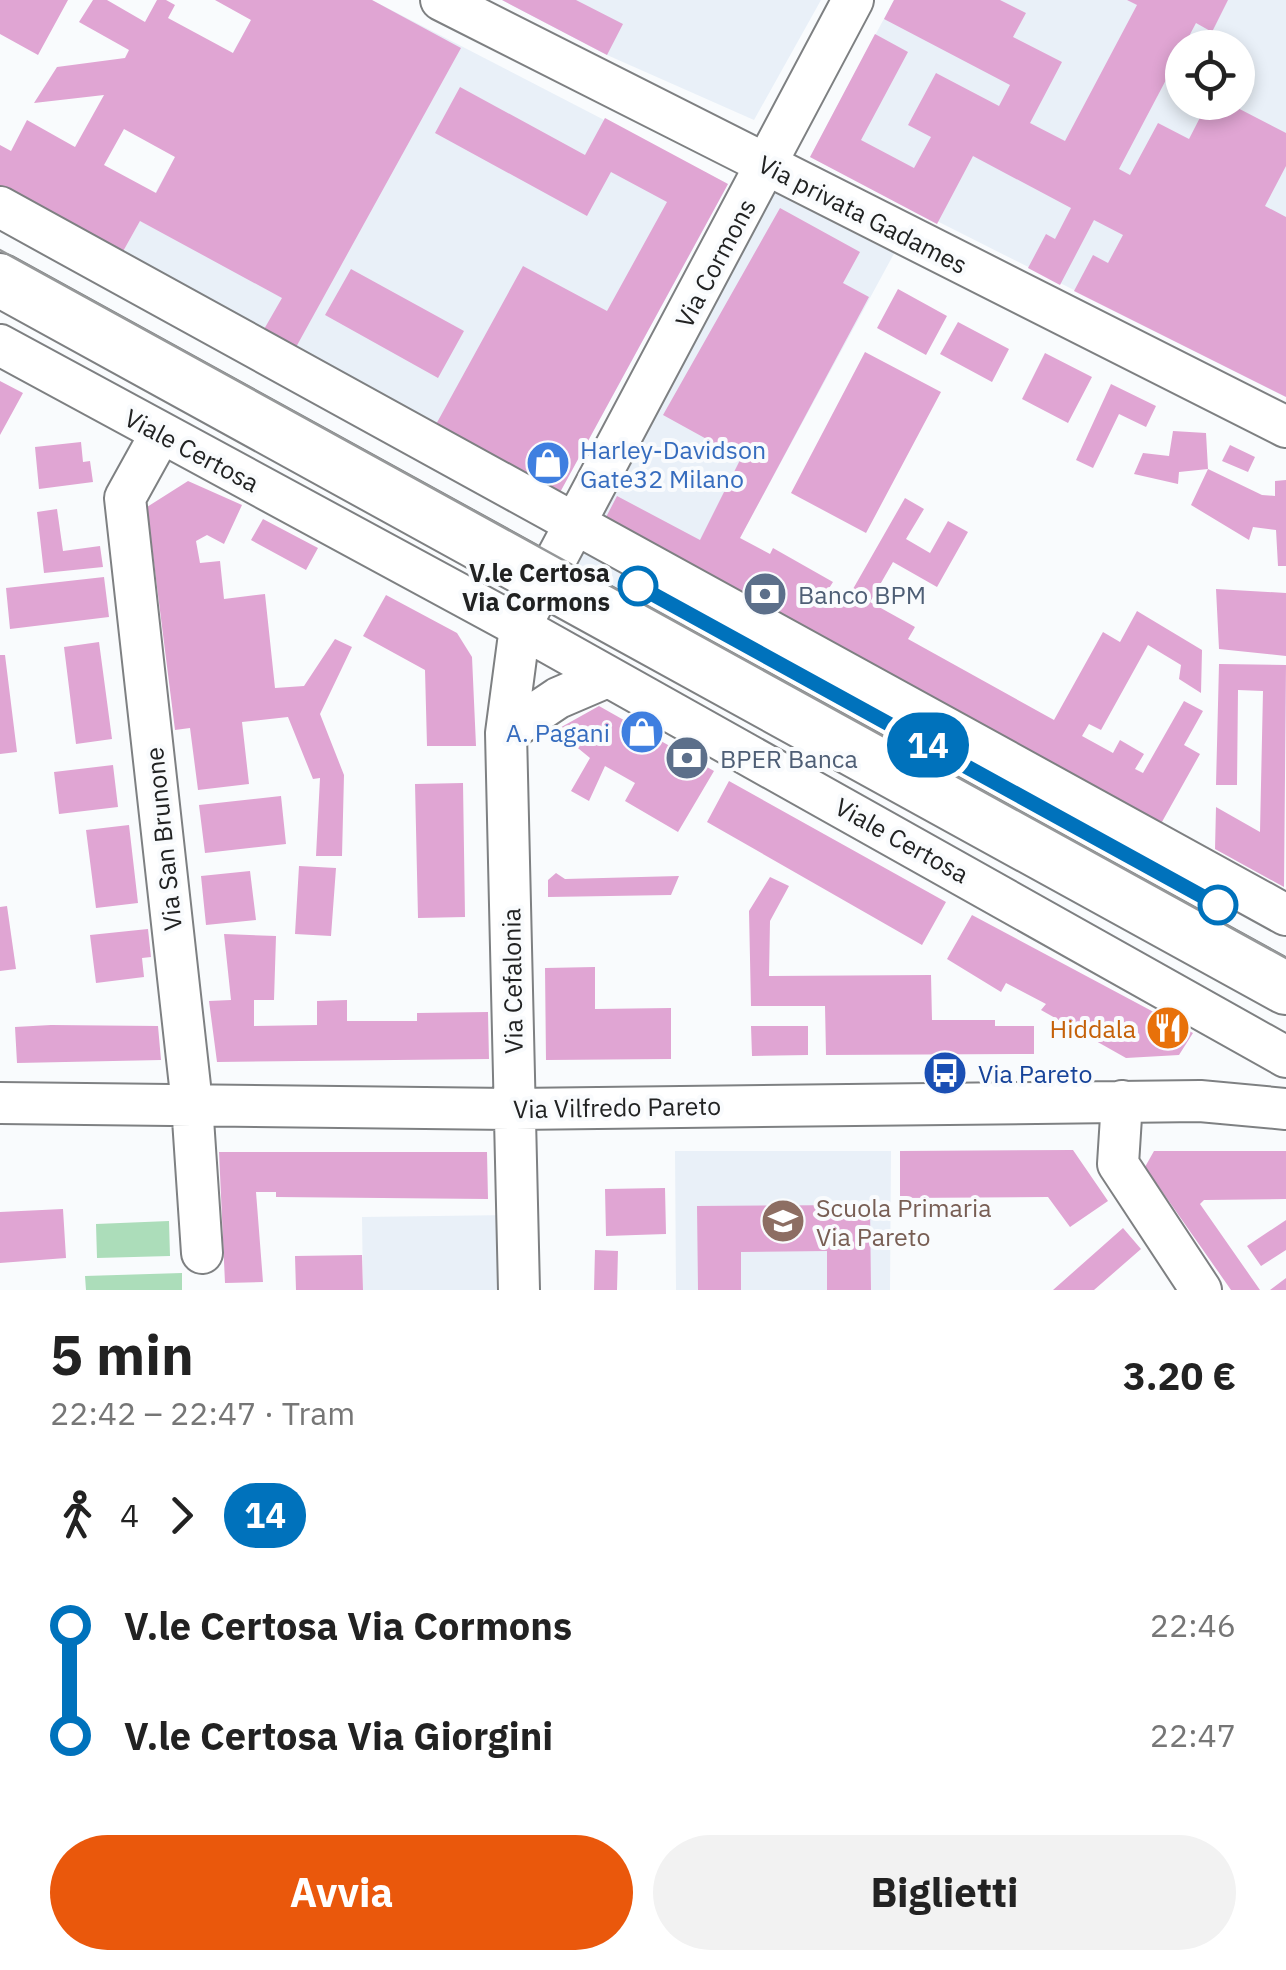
<!DOCTYPE html>
<html lang="it">
<meta charset="utf-8">
<style>
:root{--surface:#fff;--page:#f2f2f2;--text:#222;--muted:#767676;--accent:#ea580c}
body{margin:0;font-family:"IBM Plex Sans",sans-serif;background:var(--page);color:var(--text);height:100vh;display:flex;flex-direction:column;font-size:38px;white-space:nowrap}
*{box-sizing:border-box;margin:0}
p{font-size:32px;color:var(--muted)}
.icon{flex:none;width:55px;height:55px;fill:none;stroke:currentColor;stroke-width:2;stroke-linecap:round;stroke-linejoin:round}
.map{position:relative;height:1290px;overflow:hidden}
.panel{display:flex;flex-direction:column;background:var(--surface);flex:1}
.panel>*{flex:none}
.badge{padding:0 20px;border-radius:32px;font-size:35px;line-height:65px}
.buttons{position:absolute;left:1165px;top:30px;display:grid;gap:20px}
.buttons a{display:grid;place-items:center;width:90px;height:90px;border-radius:50%;background:var(--surface);box-shadow:0 5px 15px #0003;font-size:50px}
.map>.badge{position:absolute;translate:-50% -50%;box-shadow:0 0 0 5px #fff}
.legs{display:flex;align-items:center;gap:15px;height:110px;padding:0 50px;font-size:32px}
.legs p{margin-inline-start:auto}
.headline{display:flex;align-items:center;justify-content:space-between;height:170px;padding:0 50px}
h1{font-size:55px;font-weight:800;line-height:75px}
.primary-button{display:flex;gap:20px;margin-top:auto;padding:20px 50px}
.primary-button a{flex:1;height:115px;border-radius:60px;background:var(--accent);color:#fff;font-size:40px;font-weight:800;line-height:115px;text-align:center}
.primary-button a+a{background:var(--page);color:var(--text)}
ul{padding:0 50px;list-style:none}
li{display:flex;align-items:center;gap:35px;height:110px;font-size:38px}
li i{display:grid;place-items:center;width:15px;height:100%;margin:0 12px;background:currentColor}
li i::after{content:'';width:25px;height:25px;margin:-12px;border:8px solid;border-radius:50%;background:var(--surface)}
li p{margin-inline-start:auto}
li:first-child i{background:linear-gradient(#0000 50%,currentColor 0)}
li:last-child i{background:linear-gradient(currentColor 50%,#0000 0)}
.map>svg:first-child{display:block}
</style>
<div class="map">
<svg width="1286" height="1290" viewBox="0 0 1286 1290">
<rect width="100%" height="100%" fill="#f9fbfd"/>
<!-- built -->
<path fill="#e9f0f8" fill-rule="evenodd" d="M262,0H372L728,184L558,496L121,255Z
M502,0H821L754,120L607,55Z
M894,0H1286V397L810,157ZM1182,48H1238V102H1182Z
M767,169L903,237L716,582L672,643L550,577Z
M675,1151H891L890,1290H676Z
M513,1215L515,1290H363L362,1217Z"/>
<!-- green -->
<path fill="#acddba" d="M169,1221L170,1256L97,1258L96,1224Z
M182,1273V1290H86L85,1276Z"/>
<!-- building -->
<path fill="#e0a5d3" fill-rule="evenodd" d="M0,0H68L38,55L0,34Z
M93,0H107L145,22L157,0H166L175,5L168,18L233,53L251,20L215,0H372L461,48L295,349L263,331L282,298L140,221L121,255L0,189V145L11,151L27,120L75,147L104,95L34,103L57,67L125,58L129,50L79,22ZM124,129L175,157L156,193L104,165Z
M502,0H576L623,24L607,55Z
M894,0H1000L1026,13L1013,37L1062,62L1030,123L1065,141L1137,5L1127,0H1228L1212,32L1196,23L1119,169L1130,175L1158,123L1189,139L1208,102H1226L1286,133V166L1265,206L1286,217V397L1074,291L1093,255L1108,263L1123,235L1094,220L1060,285L1028,268L1046,234L1055,239L1071,208L973,156L937,224L810,157L875,34L908,52L861,140L914,168L931,137L908,125L936,73L999,106L1010,85L884,19Z
M460,87L585,155L605,118L728,184L558,496L434,428L523,266L607,311L667,202L611,172L587,216L435,133Z
M780,208L860,252L843,283L869,297L740,538L770,554L773,548L833,582L826,593L845,603L905,498L924,509L906,539L930,553L948,521L968,532L937,587L893,562L870,602L915,627L908,639L1054,720L1103,632L1120,642L1137,611L1202,650L1201,693L1179,679L1181,665L1148,645L1101,730L1089,724L1082,736L1113,753L1120,740L1144,754L1135,769L1143,773L1184,701L1203,711L1184,745L1200,754L1158,829L604,521L617,496L700,540L741,458L663,415Z
M351,269L464,331L438,378L325,315Z
M898,289L947,316L926,355L877,328Z
M958,322L1009,349L992,382L940,354Z
M865,352L941,392L866,533L791,493Z
M1045,353L1092,377L1068,423L1022,399Z
M0,381L23,393L0,435Z
M1111,384L1156,406L1146,427L1119,414L1093,468L1076,460Z
M1173,431L1206,433L1208,469L1179,472L1178,484L1134,474L1143,453L1169,456Z
M81,442L83,462L90,461L93,482L39,489L35,447Z
M1230,445L1255,457L1248,472L1222,461Z
M1208,469L1262,495L1275,496V481L1286,480V566H1278L1276,530L1253,527L1249,540L1191,505Z
M188,481L242,505L224,544L207,535L196,541L200,563L220,561L224,599L265,594L275,688L304,686L335,639L352,647L320,714L344,775L342,856H316L320,778L313,779L288,717L242,722L249,784L198,790L190,728L175,730L147,507Z
M57,509L63,551L100,546L103,567L44,573L37,512Z
M263,519L318,548L306,570L251,540Z
M104,577L109,617L10,629L6,588Z
M1216,589L1286,593V656L1219,649Z
M386,595L457,633L472,657L476,746H427L425,670L363,636Z
M99,642L112,739L76,744L64,647Z
M0,655H5L17,752L0,754Z
M1219,664L1286,665L1284,887L1215,849L1216,807L1260,832L1263,691L1238,690L1237,785H1216Z
M599,706L714,771L678,832L625,801L635,783L605,766L589,801L571,791L590,758L556,730Z
M113,765L118,807L59,814L54,772Z
M729,781L946,902L922,945L707,822Z
M463,783L465,917L418,918L415,784Z
M281,796L286,844L205,853L199,805Z
M129,825L138,903L96,908L86,830Z
M299,866L336,868L331,936L295,934Z
M250,871L256,920L206,925L201,876Z
M556,873L565,879L679,876L671,895L548,897V880Z
M770,877L789,886L770,921L769,976L931,975L932,1020H995V1026H1034V1054L826,1055L825,1006H751L749,911Z
M7,906L16,969L0,971V907Z
M972,915L1193,1033L1179,1055L1126,1058L1041,1010L1046,1004L1006,983L1001,992L947,959Z
M148,929L151,957L142,958L144,977L96,983L90,935Z
M224,934L276,936L274,1000H254V1026L317,1025V1001L347,1000V1021H417V1013L488,1012L489,1059L217,1062L209,1001L231,1000Z
M595,967V1009L671,1008V1059L546,1060L545,968Z
M51,1025L158,1026L161,1060L17,1063L15,1027Z
M751,1026H808V1055L752,1056Z
M1073,1150L1108,1201L1070,1227L1048,1197L900,1198V1151Z
M1154,1151H1286V1199L1204,1200L1200,1204L1260,1290H1231L1145,1167Z
M219,1152H487L488,1199L276,1197V1192H256L263,1282L225,1283Z
M665,1188L666,1234L606,1236L605,1189Z
M870,1205L871,1290H827V1251L741,1252V1290H698L697,1206Z
M63,1209L66,1258L0,1263V1212Z
M1286,1220V1250L1261,1266L1247,1246Z
M1123,1228L1141,1249L1094,1290H1053Z
M595,1250L618,1251L617,1290H594Z
M362,1255L363,1290H296L295,1256Z
M1286,1278V1290H1270Z"/>
<g fill="none" stroke-linecap="round" stroke-linejoin="round">
<defs>
<path id="minor" d="M441,0L1286,427
M0,207L1286,915
M0,345L520,627L1286,1057
M161,433L125,498L192,1104L202,1253
M506,733L558,698L607,677
M1122,1101L1118,1164L1201,1290
M0,1103L515,1109L1200,1101L1286,1109
M519,1290L506,733L520,627L853,0"/>
<path id="major" d="M0,280L1286,988"/>
</defs>
<!-- minor casing -->
<use href="#minor" stroke="#7e8082" stroke-width="44"/>
<!-- major casing -->
<use href="#major" stroke="#7e8082" stroke-width="56"/>
<!-- minor -->
<use href="#minor" stroke="#fff" stroke-width="40"/>
<!-- major -->
<use href="#major" stroke="#fff" stroke-width="52"/>
<!-- tram -->
<path stroke="#969899" stroke-width="2.5" d="M0,250L1286,958"/>
</g>
<g fill="none" stroke-linecap="round" stroke-linejoin="round">
<defs>
<path id="line-1" d="M638,586L1218,905"/>
</defs>
<!-- line-1 casing -->
<use href="#line-1" stroke="#fff" stroke-width="22"/>
<!-- line-1 -->
<use href="#line-1" stroke="#0072bc" stroke-width="15"/>
</g>
<!-- icons -->
<defs>
<symbol id="shop-disc" viewBox="-11 -11 22 22"><circle r="9.5" fill="#3f7fe0" stroke="#f9fbfd"/><path d="M-5-2.5h2.3a2.7 3.5 0 0 1 5.4 0H5L5.5 6h-11ZM-1.5-2.5h3a1.5 2.3 0 0 0-3 0Z" fill="#fff"/></symbol>
<symbol id="bank-disc" viewBox="-11 -11 22 22"><circle r="9.5" fill="#5c6f8a" stroke="#f9fbfd"/><path d="M-6-4H6V4H-6ZM0-2.3a2.3 2.3 0 1 0 0 4.6a2.3 2.3 0 1 0 0-4.6Z" fill="#fff"/></symbol>
<symbol id="restaurant-disc" viewBox="-11 -11 22 22"><circle r="9.5" fill="#e8710a" stroke="#f9fbfd"/><path d="M-5-6h1v4h1v-4h1v4h1v-4h1v5L-1.5 .5V6h-2V.5L-5-1ZM5-6V6H3V1.5H1.5Q1.5-4 5-6Z" fill="#fff"/></symbol>
<symbol id="bus-disc" viewBox="-11 -11 22 22"><circle r="9.5" fill="#1a4fb4" stroke="#f9fbfd"/><path d="M-5-6H5V4H4V6H2V4H-2V6H-4V4H-5ZM-3.5-4V0h7V-4ZM-3.5 1.2v1.5H-2V1.2ZM2 1.2v1.5H3.5V1.2Z" fill="#fff"/></symbol>
<symbol id="school-disc" viewBox="-11 -11 22 22"><circle r="9.5" fill="#8d6e63" stroke="#f9fbfd"/><path d="M0-5L7-2L0 1L-7-2ZM-4 1L0 2.5L4 1V4Q0 6-4 4Z" fill="#fff"/></symbol>
</defs>
<g fill-rule="evenodd">
<use href="#shop-disc" x="523" y="438" width="50" height="50"/>
<use href="#bank-disc" x="740" y="569" width="50" height="50"/>
<use href="#shop-disc" x="617" y="707" width="50" height="50"/>
<use href="#bank-disc" x="662" y="733" width="50" height="50"/>
<use href="#restaurant-disc" x="1143" y="1003" width="50" height="50"/>
<use href="#bus-disc" x="920" y="1048" width="50" height="50"/>
<use href="#school-disc" x="758" y="1196" width="50" height="50"/>
</g>
<!-- markers -->
<g fill="#fff" stroke="#0072bc" stroke-width="5">
<circle cx="638" cy="586" r="18"/>
<circle cx="1218" cy="905" r="18"/>
</g>
<g text-anchor="middle" dominant-baseline="central" stroke-width="8" stroke-linejoin="round" paint-order="stroke">
<!-- street labels -->
<g font-size="25" fill="#212222" stroke="#f9fbfd">
<text transform="translate(863 214) rotate(27)">Via privata Gadames</text>
<text transform="translate(715 263) rotate(-62)">Via Cormons</text>
<text transform="translate(192 450) rotate(28)">Viale Certosa</text>
<text transform="translate(163 839) rotate(-96)">Via San Brunone</text>
<text transform="translate(902 840) rotate(29)">Viale Certosa</text>
<text transform="translate(512 981) rotate(-91)">Via Cefalonia</text>
<text transform="translate(617 1107) rotate(-1)">Via Vilfredo Pareto</text>
</g>
<!-- shop labels -->
<g font-size="25" fill="#366cbe" stroke="#f9fbfd" text-anchor="start">
<text x="580" y="449">Harley-Davidson<tspan x="580" dy="29">Gate32 Milano</tspan></text>
<text x="610" y="732" text-anchor="end">A. Pagani</text>
</g>
<!-- stop labels -->
<g font-size="25" font-weight="bold" fill="#212222" stroke="#f9fbfd" text-anchor="end">
<text x="610" y="572">V.le Certosa<tspan x="610" dy="29">Via Cormons</tspan></text>
</g>
<!-- service labels -->
<g font-size="25" fill="#4e5e75" stroke="#f9fbfd" text-anchor="start">
<text x="798" y="594">Banco BPM</text>
<text x="720" y="758">BPER Banca</text>
</g>
<!-- food labels -->
<g font-size="25" fill="#c56008" stroke="#f9fbfd" text-anchor="end">
<text x="1136" y="1028">Hiddala</text>
</g>
<!-- transit labels -->
<g font-size="25" fill="#164399" stroke="#f9fbfd" text-anchor="start">
<text x="978" y="1073">Via Pareto</text>
</g>
<!-- education labels -->
<g font-size="25" fill="#785e54" stroke="#f9fbfd" text-anchor="start">
<text x="816" y="1207">Scuola Primaria<tspan x="816" dy="29">Via Pareto</tspan></text>
</g>
</g>
</svg>
<div class="buttons">
<a><svg class="icon" aria-label="locate" viewBox="0 0 24 24"><circle cx="12" cy="12" r="6"/><path d="M12 2v4M12 18v4M2 12h4M18 12h4"/></svg></a>
</div>
<b class="badge" style="left:928px;top:745px;background:#0072bc;color:#fff">14</b>
</div>
<section class="panel">
<div class="headline"><div><h1>5 min</h1><p>22:42 – 22:47 · Tram</p></div><b>3.20 €</b></div>
<div class="legs"><svg class="icon" aria-label="walk" viewBox="0 0 24 24"><circle cx="13" cy="4" r="2"/><path d="M13 8l-2 6 4 7M11 14l-3 7M7 12l3-4h3l4 4"/></svg>4<svg class="icon" aria-label="forward" viewBox="0 0 24 24"><path d="M9 5l7 7-7 7"/></svg><b class="badge" style="background:#0072bc;color:#fff">14</b></div>
<ul>
<li><i style="color:#0072bc"></i><b>V.le Certosa Via Cormons</b><p>22:46</p></li>
<li><i style="color:#0072bc"></i><b>V.le Certosa Via Giorgini</b><p>22:47</p></li>
</ul>
<div class="primary-button"><a>Avvia</a><a>Biglietti</a></div>
</section>
